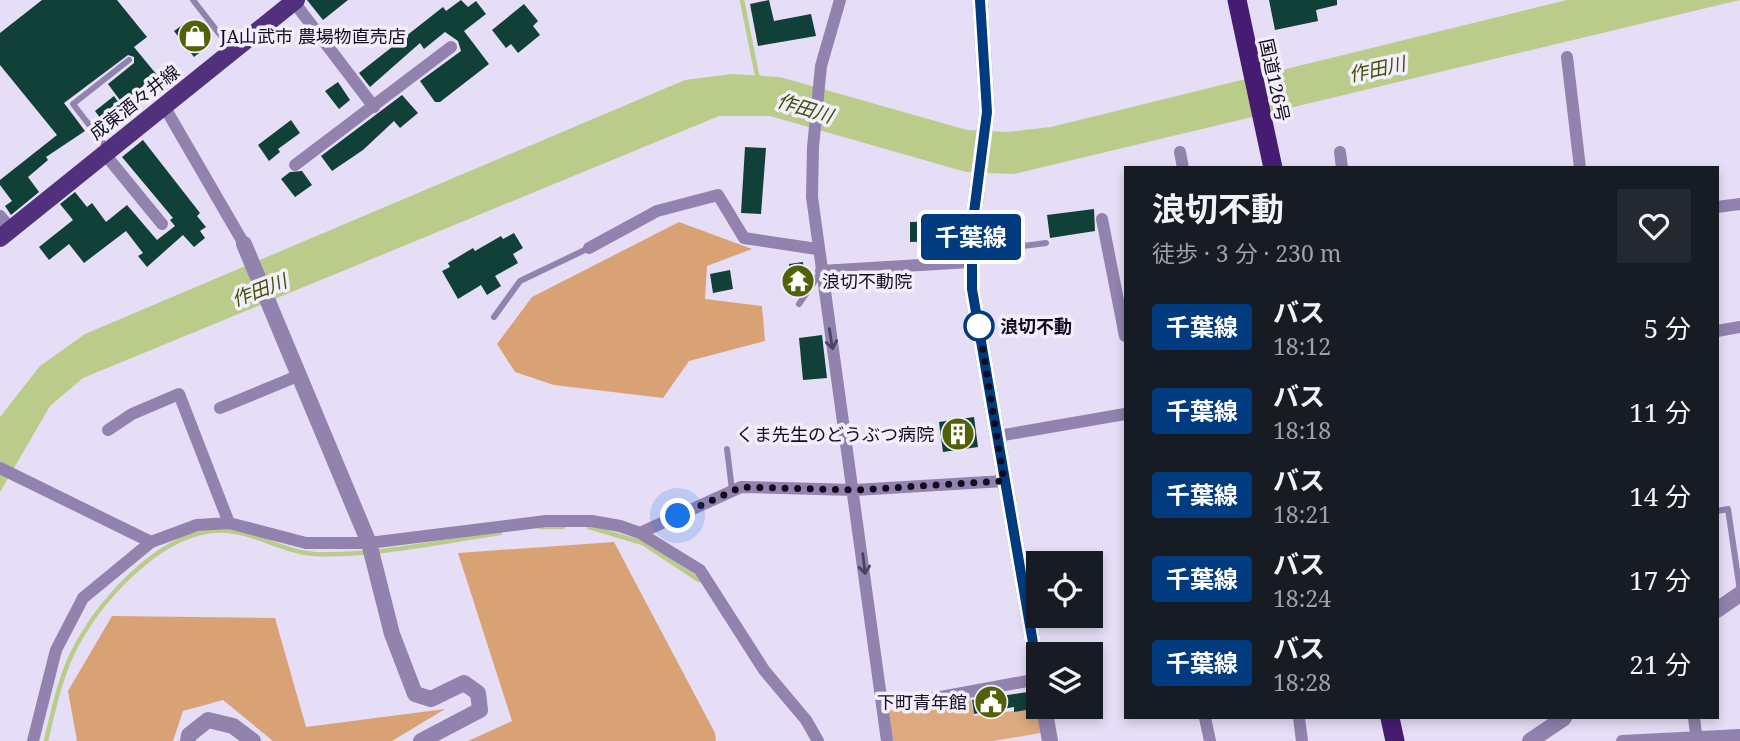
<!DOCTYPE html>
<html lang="ja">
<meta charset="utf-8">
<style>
:root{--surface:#171b24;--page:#242831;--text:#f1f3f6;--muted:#9ea1a6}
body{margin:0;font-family:"Noto Serif","Noto Sans JP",serif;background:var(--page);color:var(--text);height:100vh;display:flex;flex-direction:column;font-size:26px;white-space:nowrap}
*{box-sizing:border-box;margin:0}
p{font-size:23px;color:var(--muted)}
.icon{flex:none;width:38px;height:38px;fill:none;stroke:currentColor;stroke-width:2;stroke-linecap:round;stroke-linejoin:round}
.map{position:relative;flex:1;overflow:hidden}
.panel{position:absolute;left:1124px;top:166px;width:595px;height:553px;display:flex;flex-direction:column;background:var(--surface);border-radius:0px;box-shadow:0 4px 10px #0003}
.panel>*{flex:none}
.badge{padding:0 14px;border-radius:5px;font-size:24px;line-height:46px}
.controls{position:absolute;left:1026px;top:551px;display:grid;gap:14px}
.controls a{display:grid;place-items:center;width:77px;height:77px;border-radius:0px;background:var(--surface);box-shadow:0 4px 10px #0003;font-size:35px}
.you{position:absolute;width:35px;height:35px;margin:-18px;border:5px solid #fff;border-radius:50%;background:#1a73e8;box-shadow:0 0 0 10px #1a73e833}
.map>.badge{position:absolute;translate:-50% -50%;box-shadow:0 0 0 4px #fff}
.round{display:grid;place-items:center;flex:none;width:74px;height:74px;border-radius:0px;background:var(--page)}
.head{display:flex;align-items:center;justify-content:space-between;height:119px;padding:0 28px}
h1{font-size:33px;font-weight:700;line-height:52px}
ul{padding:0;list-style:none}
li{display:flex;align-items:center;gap:21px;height:84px;padding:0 28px}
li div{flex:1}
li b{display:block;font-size:26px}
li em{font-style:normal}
li .badge{min-width:77px;font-weight:700;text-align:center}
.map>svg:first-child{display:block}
</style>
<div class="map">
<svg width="1740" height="741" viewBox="0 0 1740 741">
<rect width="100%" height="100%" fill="#e6def7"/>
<!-- green -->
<path fill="#ddaa80" d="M970,696L974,716L1037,708L1041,733L993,741H892L888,711Z"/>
<!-- forest -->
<path fill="#d8a275" d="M679,222L752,249L707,266L705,299L762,306L765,341L689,361L663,398L554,385L515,372L497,344L532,297Z
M614,542L715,733L716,741H468L512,721L458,553Z
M112,616L275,618L306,727L445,709L392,741H273L223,700L183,711L173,741H77L68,691Z"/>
<!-- water -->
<path fill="#bacb8a" d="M1567,0H1740L1014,174L966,172L770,116H719L83,378L50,406L0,492V417L40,366L85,334L685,80L732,74L780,77L967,130L1006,132L1051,127Z"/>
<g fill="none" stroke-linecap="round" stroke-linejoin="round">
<!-- stream -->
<path stroke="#bacb8a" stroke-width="4.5" d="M742,0L758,80
M540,527H563
M589,527L643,543L699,580
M46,741C53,711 59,682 72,654C96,605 154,538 211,531C247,526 280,552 315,554C377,556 439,542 500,533"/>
</g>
<!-- building -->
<path fill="#104038" d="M42,0H117L147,37L134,47L157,75L122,103L108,84L134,63V57L128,55L64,103L85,131L46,157L48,160L28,177L39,192L11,215L5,206L12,201L0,185V180L57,135L0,65V33Z
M307,0H348L323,20Z
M461,0L468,7L476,1L486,14L464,31L489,64L440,102H435L420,81L461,51L458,41L445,32L424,49L420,43L370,87L359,73L443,7L446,11Z
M769,0L774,21L811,14L816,36L758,46L750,4Z
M1269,0H1337V5L1316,10L1318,21L1275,30Z
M524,4L538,21L533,26L540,35L518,53L511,44L506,48L492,30Z
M188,21L208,46L194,57L174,31Z
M338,82L350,100L339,109L325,91Z
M402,95L418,113L400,128L394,121L363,150L332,171L321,156Z
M114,96L123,109L104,123L95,111Z
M291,120L300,133L278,149L280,152L269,161L258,145Z
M143,140L200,213L197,216L206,227L200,231L205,238L194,247L183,235L147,267L138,256L143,253L126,231L84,263L69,244L49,260L39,247L73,220L60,204L75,192L87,207L92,203L106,222L127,205L157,240L175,226L170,220L173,218L122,157Z
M745,147L766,148L761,214L741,213Z
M302,171L312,185L295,197L281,179L290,172Z
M1094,209L1095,231L1050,238L1047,215Z
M947,221V241L910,242V222Z
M514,233L523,248L513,254L518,263L495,276L501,286L487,295L481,285L458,299L442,271L450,267L448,263L473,248L475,251L501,236L503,239Z
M803,262L805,283L791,284L789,264Z
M730,270L733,289L713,293L710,274Z
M822,335L827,378L803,380L799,338Z
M974,417L978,447L943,452L939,422Z
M1028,692L1031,709L1014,712V707L974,714L972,700Z"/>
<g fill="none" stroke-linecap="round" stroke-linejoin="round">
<!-- service -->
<path stroke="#9182ae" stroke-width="6" d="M193,0L231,49
M107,148L73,104L129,60
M972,253L1046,243
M799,304L820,273
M494,317L520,281L589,248
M727,449L732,490
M1717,511L1728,509L1740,591"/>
<!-- minor -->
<path stroke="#9182ae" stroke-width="12" d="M840,0L821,66L813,147L812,197L887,741
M294,2L374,107
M1567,57L1580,168
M164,106L244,244
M1180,152L1183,168
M1340,152L1342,168
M104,153L162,224
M295,165L451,47
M1717,207L1740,204
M0,216L12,230
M1102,219L1125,336
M589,248L657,211L718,195L744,238L817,249
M821,271L970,262
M1717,331L1740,327
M220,408L300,375
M108,430L132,414L179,394L229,523
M998,436L1125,414
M0,468L151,542
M640,533L741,487L855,490L1004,481
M903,704L1038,679
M1205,718L1210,741
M1299,718L1302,741
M1694,718L1697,741
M33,741L56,650L83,598L151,542L197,525L229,523L306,543H369L546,521H592L620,526L640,533L700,570L764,670L806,720L818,741
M1622,741L1740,735"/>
<!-- tertiary -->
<path stroke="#9182ae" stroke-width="16" d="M980,0L987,112L972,228V289L1038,672
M244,244L369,543L392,634L415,694L431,699L464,683L478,693L480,710L421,741
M1717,610L1740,594
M1044,707L1050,741
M188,741L189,735L208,720L233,726L253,741
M1530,741L1564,718"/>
<!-- primary -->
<path stroke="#51307d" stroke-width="18" d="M0,238L296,0"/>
<!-- trunk -->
<path stroke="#461c73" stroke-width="19" d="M1237,0L1273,168
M1390,718L1395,741"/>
</g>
<!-- one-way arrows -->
<defs><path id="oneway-shaft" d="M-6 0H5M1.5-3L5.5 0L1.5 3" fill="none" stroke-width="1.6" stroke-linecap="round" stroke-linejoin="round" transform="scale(1.75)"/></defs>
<g stroke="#4c4160">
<use href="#oneway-shaft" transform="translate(831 339) rotate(81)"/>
<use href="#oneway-shaft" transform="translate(864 564) rotate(83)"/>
</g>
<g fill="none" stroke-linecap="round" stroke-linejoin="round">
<defs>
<path id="line" d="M980,0L987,112L972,228V289L1038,672"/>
</defs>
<!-- line casing -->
<use href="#line" stroke="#fff" stroke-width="16"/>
<!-- line -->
<use href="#line" stroke="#003b80" stroke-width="10"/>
<!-- walk -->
<path stroke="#130b20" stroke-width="7" stroke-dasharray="0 12.6" d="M678,516L741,487L855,490L1004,481L979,326"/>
</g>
<!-- icons -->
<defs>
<symbol id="shop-disc" viewBox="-11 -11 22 22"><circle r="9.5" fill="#516106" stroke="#f2eefa"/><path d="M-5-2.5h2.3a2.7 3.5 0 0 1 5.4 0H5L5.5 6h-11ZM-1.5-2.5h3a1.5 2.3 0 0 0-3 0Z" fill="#fff"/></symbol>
<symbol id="temple-disc" viewBox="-11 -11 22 22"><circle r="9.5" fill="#516106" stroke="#f2eefa"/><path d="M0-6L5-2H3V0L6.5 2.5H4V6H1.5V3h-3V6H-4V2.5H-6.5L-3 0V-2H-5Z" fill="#fff"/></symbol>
<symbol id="building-disc" viewBox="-11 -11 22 22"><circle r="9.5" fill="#516106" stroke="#f2eefa"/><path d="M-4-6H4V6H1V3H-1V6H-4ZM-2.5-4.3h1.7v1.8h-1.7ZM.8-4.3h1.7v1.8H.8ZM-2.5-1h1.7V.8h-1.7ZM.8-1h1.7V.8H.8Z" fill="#fff"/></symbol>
<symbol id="civic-disc" viewBox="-11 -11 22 22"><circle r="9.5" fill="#516106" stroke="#f2eefa"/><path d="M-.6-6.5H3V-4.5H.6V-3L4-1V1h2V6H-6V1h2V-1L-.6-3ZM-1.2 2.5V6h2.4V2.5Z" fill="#fff"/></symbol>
</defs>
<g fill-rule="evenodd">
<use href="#shop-disc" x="176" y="17" width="38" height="38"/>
<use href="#temple-disc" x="779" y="262" width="38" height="38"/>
<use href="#building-disc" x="939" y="415" width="38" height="38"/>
<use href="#civic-disc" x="972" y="683" width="38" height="38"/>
</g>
<!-- markers -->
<circle fill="#fff" stroke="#003b80" stroke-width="3.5" cx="979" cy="326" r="14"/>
<g text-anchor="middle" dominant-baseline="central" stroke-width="7" stroke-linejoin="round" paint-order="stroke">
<!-- poi labels -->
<g font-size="18" fill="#130b20" stroke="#f2eefa" text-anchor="start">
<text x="220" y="36">JA山武市 農場物直売店</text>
<text x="822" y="281">浪切不動院</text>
<text x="934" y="434" text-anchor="end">くま先生のどうぶつ病院</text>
<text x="967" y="702" text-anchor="end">下町青年館</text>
</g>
<!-- street labels -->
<g font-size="18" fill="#130b20" stroke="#f2eefa">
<text transform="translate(1275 80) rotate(78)">国道126号</text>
<text transform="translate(134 102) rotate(-38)">成東酒々井線</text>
</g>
<!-- stop labels -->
<g font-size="18" font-weight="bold" fill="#130b20" stroke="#f2eefa" text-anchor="start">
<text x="1000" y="326">浪切不動</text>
</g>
<!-- water labels -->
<g font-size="19" font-style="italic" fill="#425003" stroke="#f2eefa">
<text transform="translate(1377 69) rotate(-12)">作田川</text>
<text transform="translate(805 108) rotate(17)">作田川</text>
<text transform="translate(259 290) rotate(-21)">作田川</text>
</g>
</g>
</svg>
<div class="controls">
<a><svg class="icon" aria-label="locate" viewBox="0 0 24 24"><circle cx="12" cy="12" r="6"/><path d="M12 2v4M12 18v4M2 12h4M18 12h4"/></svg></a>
<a><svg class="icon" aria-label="layers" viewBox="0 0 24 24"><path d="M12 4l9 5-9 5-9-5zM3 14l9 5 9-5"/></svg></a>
</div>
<div class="you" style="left:678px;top:516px"></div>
<b class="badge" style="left:971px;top:237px;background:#003b80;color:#fff">千葉線</b>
<section class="panel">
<div class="head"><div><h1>浪切不動</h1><p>徒歩 · 3 分 · 230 m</p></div><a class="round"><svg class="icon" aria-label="heart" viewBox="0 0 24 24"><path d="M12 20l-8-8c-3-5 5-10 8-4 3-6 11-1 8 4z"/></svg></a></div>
<ul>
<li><span class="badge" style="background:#003b80;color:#fff">千葉線</span><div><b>バス</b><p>18:12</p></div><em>5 分</em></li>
<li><span class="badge" style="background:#003b80;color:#fff">千葉線</span><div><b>バス</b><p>18:18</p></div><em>11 分</em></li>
<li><span class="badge" style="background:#003b80;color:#fff">千葉線</span><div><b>バス</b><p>18:21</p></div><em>14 分</em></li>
<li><span class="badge" style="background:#003b80;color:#fff">千葉線</span><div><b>バス</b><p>18:24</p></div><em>17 分</em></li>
<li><span class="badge" style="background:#003b80;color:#fff">千葉線</span><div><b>バス</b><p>18:28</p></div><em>21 分</em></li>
</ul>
</section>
</div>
